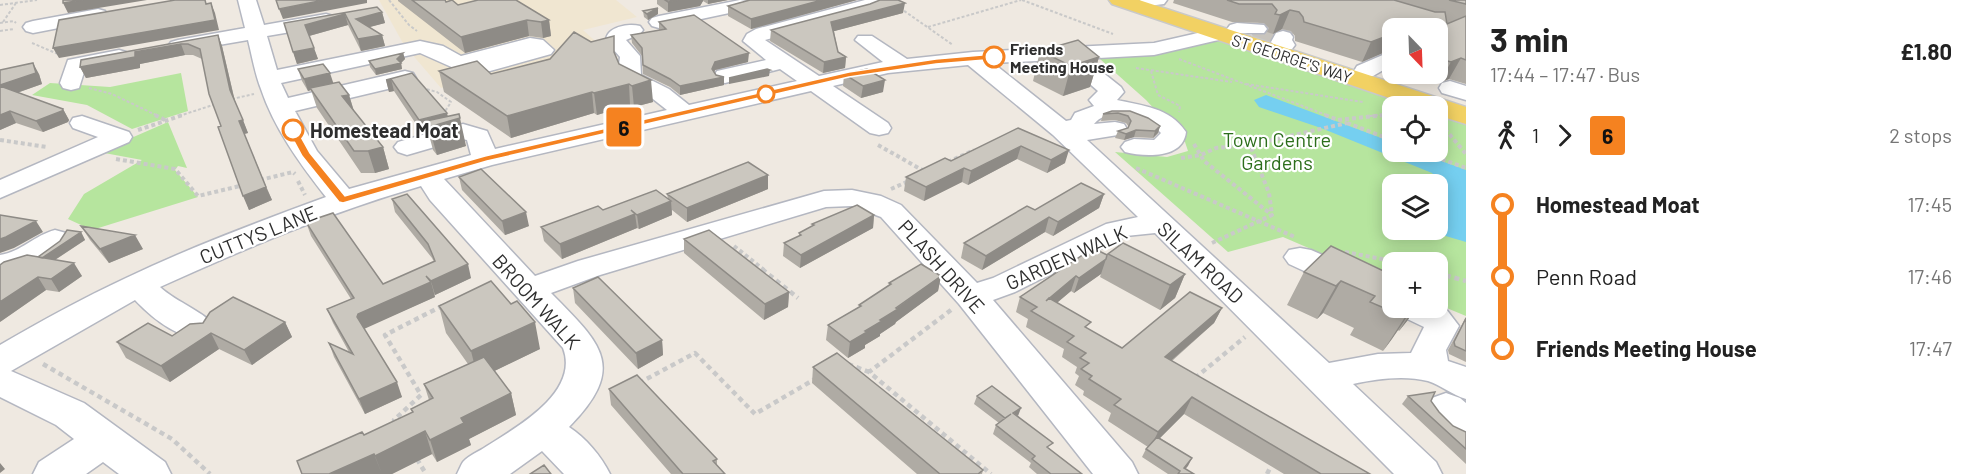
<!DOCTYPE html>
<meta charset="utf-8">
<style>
:root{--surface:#fff;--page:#f2f2f2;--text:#222;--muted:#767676}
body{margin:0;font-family:Barlow,sans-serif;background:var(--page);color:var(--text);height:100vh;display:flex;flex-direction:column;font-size:22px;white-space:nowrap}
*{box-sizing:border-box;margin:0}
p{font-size:20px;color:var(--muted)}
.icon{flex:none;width:33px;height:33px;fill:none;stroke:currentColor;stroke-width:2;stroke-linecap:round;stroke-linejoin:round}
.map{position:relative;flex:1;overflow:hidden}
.side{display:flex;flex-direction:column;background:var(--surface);width:510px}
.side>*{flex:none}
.badge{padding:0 12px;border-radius:4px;font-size:21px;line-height:39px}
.needle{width:39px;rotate:157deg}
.buttons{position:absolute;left:1382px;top:18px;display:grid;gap:12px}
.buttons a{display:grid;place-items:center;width:66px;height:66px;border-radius:12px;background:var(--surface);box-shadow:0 3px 15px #0003;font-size:30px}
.map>.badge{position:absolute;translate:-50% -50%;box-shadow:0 0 0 3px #fff}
.legs{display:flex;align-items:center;gap:9px;height:66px;padding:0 24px;font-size:20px}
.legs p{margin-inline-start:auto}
.headline{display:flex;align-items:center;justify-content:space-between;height:102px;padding:0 24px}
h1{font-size:33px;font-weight:700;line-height:45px}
ul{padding:0 24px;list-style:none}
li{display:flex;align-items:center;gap:21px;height:72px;font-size:22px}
li i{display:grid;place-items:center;width:9px;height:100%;margin:0 8px;background:currentColor}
li i::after{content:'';width:15px;height:15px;margin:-8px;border:4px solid;border-radius:50%;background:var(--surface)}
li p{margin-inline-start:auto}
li:first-child i{background:linear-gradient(#0000 50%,currentColor 0)}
li:last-child i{background:linear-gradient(currentColor 50%,#0000 0)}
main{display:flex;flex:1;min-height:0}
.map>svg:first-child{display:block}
</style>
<main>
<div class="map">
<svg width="1466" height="474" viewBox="0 0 1466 474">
<rect width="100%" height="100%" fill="#efe9e1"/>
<!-- education -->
<path fill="#f0e6d1" d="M379,0H616L637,17L583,30L603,48L441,88L404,45Z"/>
<!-- green -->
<path fill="#b6e59e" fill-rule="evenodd" d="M1219,41L1234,44L1416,106H1392V152H1437V114L1466,123V316L1437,304V262H1392V284L1283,237L1228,252L1115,152L1167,157L1188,151L1185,142L1146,100L1100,59L1154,53ZM1392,184H1437V230H1392Z
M181,73L188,111L132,129L87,105L32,95L50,83L110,87Z
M168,122L187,168L178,166L175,170L198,197L92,230L68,219L84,194L142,160L99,152Z"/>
<!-- water -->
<path fill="#75cff0" d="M1266,95L1392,142V152H1417L1466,170V242L1432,232L1437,230V210L1443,186L1432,173L1321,128L1259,107L1254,100Z"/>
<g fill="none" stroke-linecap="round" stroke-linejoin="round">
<!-- minor-tunnel -->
<path stroke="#c8c4bd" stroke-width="21" stroke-dasharray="21 10" stroke-linecap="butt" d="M1253,37L1284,22L1296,26L1265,41"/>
<defs>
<path id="minor" d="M238,0H256L264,25L326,14L333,16L335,20L333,24L326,26L267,36L277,70L420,41L443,46L461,56L530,38L543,40L554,50L551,54L479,74L456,69L420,53L281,83L288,98L405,71L413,73L416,78L413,83L295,111L317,151L349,189L471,155L467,140L462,139L407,155L398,152L394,147L398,142L454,126L463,124L487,131L495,149L667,110L653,99L623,84L618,72L620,57L606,41C606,27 628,23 640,26L643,30L640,34L626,40L640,56L641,75L669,89L689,105L797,81L780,69L725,83L717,81L714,76L717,71L766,60L743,41L747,34L756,29L865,0H883L878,8L868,12L765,40L819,76L883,62L855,40L858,36H872L907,59L973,52L1154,43L1220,28L1227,30L1230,34L1227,38L1154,55L1080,59L1087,60L1121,87L1124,92L1117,100C1143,106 1169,107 1186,132C1183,159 1145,157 1125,152L1121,147L1125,142L1134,139L1154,140L1161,133C1146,118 1111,104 1094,124L1115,122L1124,124L1127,129L1124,134L1087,140L1329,363L1378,354L1411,353L1424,327L1401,316L1396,308L1380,306L1289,264L1284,257L1289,250L1300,248L1311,250L1392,285V308H1437V305L1446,309L1459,326L1446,350L1448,361L1466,367V399C1452,395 1441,385 1428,381C1404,375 1376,379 1353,384L1436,462L1442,474H1394L1155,233L1126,236L1015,292L993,300L1132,462L1138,474H1093L959,304L881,217L852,206L826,207L600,275L551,293C600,343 629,366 569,427C586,438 601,456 610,474H564L542,451L510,474H457C459,470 461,465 463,462C469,455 480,451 487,446C517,427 580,392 563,348L430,200L421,186C331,212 246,248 160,287C176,302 207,313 216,328L211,336C183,344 153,319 135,300L11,371L84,403L165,462L171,474H119L103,462L86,474H33L39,462L74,439L56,425L0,397V345C41,321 83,298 126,278C191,247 258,222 326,197C300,164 274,128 261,89C255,74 252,56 248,40L178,52L171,50L168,46L171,42L178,40L245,28ZM1078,59L1071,60L1068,65L1098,91L1089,100L1094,106L1075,113L1071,120L1066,121L993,63ZM968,65L1053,135L1138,217L1106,224L993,278L977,283L901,205L881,196L852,190L824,191L578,261L535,276L444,179L492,165L811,91L870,133L879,135L888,133L891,128L888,123L833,86L888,73Z
M740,0L748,1L751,5L748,9L659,28L652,26L649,22L652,18L659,16Z
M1140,0H1167L1164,4L1148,6L1142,5Z
M98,9L105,11L107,15L105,19L33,33L26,31L23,27L26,23L33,21Z
M1237,23L1264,25L1267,29L1264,33H1230L1227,29L1230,25Z
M1283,31L1290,33L1293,37L1292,40L1295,45L1292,49H1278L1271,42L1276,33Z
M119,50L126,52L129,56L126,60L85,69L79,88L71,90L63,88L60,83L68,60Z
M1392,51V65L1373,76L1365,77L1357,76L1354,71L1357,66Z
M1450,81L1466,86V100L1442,93L1439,88L1442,83Z
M82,116L129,132L132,137L129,142L0,198V180L98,137L73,128L70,123L73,118Z
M55,230L66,233L70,239C54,262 26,271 0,275V255C21,252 35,235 55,230Z
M1446,393L1460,398L1466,403V441C1448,436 1436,424 1427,408L1432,398Z"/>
<path id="major" d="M1109,0H1139L1466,107V124L1437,115V106H1413L1112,4Z"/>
</defs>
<!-- minor casing -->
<use href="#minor" stroke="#b4b7c1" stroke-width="3"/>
<!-- major casing -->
<use href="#major" stroke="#c9c9c9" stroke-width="3"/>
<!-- path-far2 -->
<path stroke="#c9c9c9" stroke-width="2" stroke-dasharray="3 2" stroke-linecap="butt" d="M389,0L409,25L417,31
M1022,0L1113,34
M0,5L37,0
M900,8L953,45
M3,22L16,3
M0,23L14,21L16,23
M928,27L1021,0
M0,31L14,29
M32,43L58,54
M1179,59L1329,116
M1136,68L1232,82
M1151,71L1158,95L1180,106L1179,112
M1246,84L1363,102
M89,88L112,94L158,116
M422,88L437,92L451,102L444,113
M232,99L254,94
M179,116L216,104
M1370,116L1392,114"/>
<!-- path-far1 -->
<path stroke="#c9c9c9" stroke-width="4" stroke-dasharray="4 3" stroke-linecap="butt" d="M155,115L165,120
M1325,115L1338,120L1384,115
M1347,123L1392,140
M1445,129L1466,154
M138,130L183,115
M0,140L47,147
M1194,144L1204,161L1272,215
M878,145L924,171
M1422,152L1466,168
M1181,158L1201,155L1216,148L1250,145L1347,123
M116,159L175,169L198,196L244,185
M948,162L974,150
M1136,168L1295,237
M260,180L293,172L295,174
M298,181L305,195
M891,189L909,181
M1212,243L1272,215L1269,193L1250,145
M734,246L764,270
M1345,252L1398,262"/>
<!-- path -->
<path stroke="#c9c9c9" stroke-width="4.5" stroke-dasharray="5 4" stroke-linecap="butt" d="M762,269L798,298
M1437,273L1466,281
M951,310L869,372L991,474
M43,364L172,439L210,474
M848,364L869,372
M1195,378L1245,337
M639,383L695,353L755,414L815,379
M396,424L394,420L421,395L385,335L442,306
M417,459L426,474
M1267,474L1271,466"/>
<!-- minor -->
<use href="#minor" fill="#fff" fill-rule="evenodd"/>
<!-- major -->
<use href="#major" fill="#f2d163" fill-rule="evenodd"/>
</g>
<!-- wall -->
<path fill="#afaba4" d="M398,0H445L446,2L458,5L549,20L551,36L543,38L529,36L465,53L398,1Z
M657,0H728L708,4L703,1L700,6L668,12L657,4Z
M750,0H857L751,29L728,16V6Z
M1174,0H1466V84L1449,79L1439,83L1410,74H1437V28H1392V49L1362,62L1295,41V36L1291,31L1282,29L1273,34L1267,32L1269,28L1264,23L1232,22L1173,3Z
M870,4L903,13L834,31L838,52L846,57L845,68L823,73L770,41L771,30Z
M658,8V14L648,20L644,17L643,11Z
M382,12L385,23L369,27L382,35L385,46L361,51L348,25L309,36L318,59L297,64L284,23Z
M659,22L748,62L715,70L714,72L716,75L724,77V85L680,95L670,87L643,74L642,56L632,43L631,35L659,30Z
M218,35L222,46L235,101L248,133L244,134L272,200L249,210L221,126L202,59L193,55H185L140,64V68L86,78L80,67Z
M591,42L616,57L619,64L653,102L634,107L630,105L597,115L594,113L511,138L444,92L439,71L491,74L550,59Z
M1040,51L1099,57L1090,87L1063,96L1033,81Z
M403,53L405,59L401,63L402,69L376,75L370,67L369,61Z
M298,69L333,83L349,95L354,111L383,147L389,169L375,173H361L317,108L311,90L308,91L302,81Z
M0,70L39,74L42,84L17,93L63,109L69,120L68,122L43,132L16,123L0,130Z
M412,73L448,117L466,146L437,155L433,150L428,131L422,133L394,91L389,92L386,80Z
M844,74L883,92L861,98L843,86Z
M1112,111L1160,126L1158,133L1153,138L1134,137L1124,140L1115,138L1118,131L1128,128L1129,127L1126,123L1115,120L1101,121L1103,114Z
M1018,128L1065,163L1047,173L1017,159L968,185L962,182L924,201L904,191L906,177L951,161Z
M768,175V189L687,222L672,210V215L639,229L637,228L562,259L544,241L541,227L603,210L668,199L667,194Z
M459,177L529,226L505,235L462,190Z
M1104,194L1099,208L1053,236L1045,232L982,270L961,258L964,243L1035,210Z
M392,199L471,278L435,295L434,294L435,297L364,328L402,397L365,414L334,357L329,343L349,352L333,323L327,309L351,299L311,236L306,222L383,284L434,262L432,258L395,212Z
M874,215L873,228L800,268L783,256L784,243L799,236V233L812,226V224Z
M81,226L143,249L109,263L90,240Z
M81,232L85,240L55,260L82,276L59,292L46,290L0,322L38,257Z
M684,239L789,292L788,307L764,320L684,253Z
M1331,246L1392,308H1416L1407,321L1399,331L1398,330L1383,351L1350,335L1354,328L1323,313L1317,319L1287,305L1304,272Z
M1108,254L1185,274L1175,298L1160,310L1100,277L1101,274L1074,293L1071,291L1057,303L1088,329L1122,348L1222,308L1214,323L1172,361L1370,474H1284L1184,414L1160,438L1192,458L1185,469L1194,474H1168L1142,457L1146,449L1148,447L1108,421L1111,413L1083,395L1084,391L1075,385L1079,376L1075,373L1077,367L1062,357L1064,349L1026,327L1028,319L1016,312L1020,297L1107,255Z
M941,276L938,291L896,322L895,324L880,334V336L865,345V348L848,358L826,340L828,325L859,307V305L889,286V283Z
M573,288L662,340L663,355L638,369L575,303Z
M439,306L540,349L494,371L511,393L516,415L469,439L471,445L437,462L432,454L392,474H302L412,412L411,409L429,400L424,384L468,364L446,333Z
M1466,317V362L1449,354L1448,350Z
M285,322L292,337L252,365L219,349L170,382L126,358L117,342Z
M813,367L983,470L982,474H917L812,383Z
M609,389L717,459V465L725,474H671L611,405Z
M977,396L1018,416L1051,450L1082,474H1037L1029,467L1031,463L993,434L996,425L999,423L974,404Z
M1408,396L1431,401L1439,412L1453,426L1466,432V464L1402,404Z"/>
<!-- shaded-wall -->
<path fill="#8e8b86" d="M83,0H147L68,13L63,3Z
M324,0H367V3L283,19L279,9Z
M678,0H703V1L700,6L668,12V2Z
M708,0H728L708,4Z
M822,0H857L751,29V19Z
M211,3L215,13L219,30L59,58L53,48Z
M905,3L903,13L831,32V22Z
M658,8V14L648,20L647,14Z
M1290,10L1282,29L1273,34L1280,15Z
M382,12L385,23L359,30L356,19Z
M345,14L348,25L309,36L305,25Z
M527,20L529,36L465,53L461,37Z
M549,20L551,36L543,38L541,22Z
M1392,34V49L1362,62L1371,42Z
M218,35L222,46L235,102L230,90Z
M382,35L385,46L361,51L358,39Z
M181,44L185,55L140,64V68L86,78L80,67L135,52Z
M314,48L318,59L297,64L293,52Z
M403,53L405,59L401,63L402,69L376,75L375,69L397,59Z
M749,53L748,62L715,70L712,77V69L715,62Z
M846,57L845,68L823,73L824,62Z
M1099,57L1090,87L1063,96L1071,66Z
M1461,58L1449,79L1439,83L1451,62Z
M33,63L39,74L42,84L5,97L0,89V85Z
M770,70L769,76L729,84V78Z
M330,73L334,85L310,88L311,90L308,91L304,79Z
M724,77V85L680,95V86Z
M391,79L394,91L389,92L386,80Z
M651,80L653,102L634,107L632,86Z
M885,80L883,92L861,98L863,86Z
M629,84L630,105L597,115L594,93Z
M592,92L594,113L511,138L507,116Z
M349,95L355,115L342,96Z
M63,109L69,120L68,122L43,132L36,121Z
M10,111L16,123L0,130V115Z
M447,113L449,121L460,118L466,146L437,155L429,127L426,121L428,131L422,133L419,120Z
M243,120L248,133L244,134L239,121Z
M1160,126L1158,133L1153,138L1155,131Z
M1136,130L1134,137L1124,140L1126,134Z
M1021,146L1017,159L968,185L971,171Z
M383,147L389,169L375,173L368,151Z
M1069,150L1065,163L1047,173L1051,160Z
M964,168L962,182L924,201L926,187Z
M768,175V189L687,222V208Z
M266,187L272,200L249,210L243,196Z
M1104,194L1099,208L1053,236L1058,222Z
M671,201L672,215L639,229L637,215Z
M526,212L529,226L505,235L502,221Z
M635,214L637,228L562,259L560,244Z
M874,215L873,228L800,268L801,255Z
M1049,217L1045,232L982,270L986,256Z
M36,221L43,232L14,248L0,253V239Z
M81,232L85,240L47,265L42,258Z
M135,235L143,249L109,263L100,249Z
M1106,259L1101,274L1074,293L1079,278Z
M74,263L82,276L59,292L51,279Z
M468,264L471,278L435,295L431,281Z
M1185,274L1175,298L1160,310L1170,285Z
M941,276L938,291L896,322L895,324L880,334V336L865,345V348L848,358L850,342Z
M1076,276L1071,291L1041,316L1046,301Z
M38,277L46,290L0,322V302Z
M1341,281L1323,313L1317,319L1336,286Z
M431,282L435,297L364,329L357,317L358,314Z
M789,292L788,307L764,320L765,304Z
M1222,308L1214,323L1158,372L1165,357Z
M1413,308L1392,339L1383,351L1405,317Z
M1414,308H1416L1407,321L1399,331Z
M285,322L292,337L252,365L244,350Z
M535,322L540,349L478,379L471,351Z
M211,333L219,349L170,382L161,366Z
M662,340L663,355L638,369L636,353Z
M397,382L402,397L365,414L359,399Z
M511,393L516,415L469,439L471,445L437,462L430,440L461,418Z
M1192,397L1184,414L1150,448L1158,432Z
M1021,408L1018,416L1013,413Z
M425,431L432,454L392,474H382L375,456Z
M374,454L382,474H329Z
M1192,458L1188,466L1181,474L1184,468Z
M0,463L5,469L0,473Z"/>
<!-- building -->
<path fill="#cbc7bf" stroke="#8e8b86" stroke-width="1.5" d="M63,0H83L63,3Z
M175,0H205L206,4L211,3L215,20L53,48L59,20Z
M276,0H324L279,9Z
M412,0H445L446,2L452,0L458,5L478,0H516L549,20L541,22L527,20L461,37Z
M665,0H678L668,2Z
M750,0H822L751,19L728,6Z
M880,0H898L905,3L831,22L838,52L846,57L824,62L771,30L870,4Z
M1227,0H1394L1435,12H1445L1447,24L1466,16V60L1461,58L1451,62L1437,58V28H1392V34L1371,42L1304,22L1303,17L1299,12L1290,10L1280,15L1275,14L1277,10L1272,4H1239Z
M1449,0H1466V5V4Z
M377,7L382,12L356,19L382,35L358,39L345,14L305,25L314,48L293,52L284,23Z
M658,8L647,14L643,11Z
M694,15L749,53L715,62L712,69L716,75L724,77L680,86L670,79L643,65L642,48L631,35L666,29L659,22Z
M574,32L591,42L614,36V52L619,64L651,80L632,86L629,84L594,93L592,92L507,116L439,71L477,61L491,74L550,59Z
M218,35L230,90L243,120L239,121L266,187L243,196L218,127L221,126L209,94L200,49L188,44H181L135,52V57L80,67L81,60Z
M1078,40L1099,57L1071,66L1040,51Z
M403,53L397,59L401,63L375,69L369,61Z
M33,63L36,73L0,85V70Z
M323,64L330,73L304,79L298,69Z
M767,69L770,70L729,78Z
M867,69L885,80L863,86L844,74Z
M412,73L447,113L419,120L391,79L386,80Z
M339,82L349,95L342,96L383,147L368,151H354L310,88Z
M0,86L63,109L62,111L36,121L10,111L0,115Z
M1112,111H1130L1148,118L1160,126L1155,131L1136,130L1126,134L1118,131L1128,128L1131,121L1128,116L1118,113L1103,114Z
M459,114L460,118L429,127L426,121Z
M1018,128L1069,150L1051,160L1021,146L971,171L964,168L926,187L906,177L945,158L951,161Z
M748,162L768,175L687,208L667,194Z
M481,169L526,212L502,221L459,177Z
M1081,183L1104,194L1058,222L1049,217L986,256L964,243L1027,206L1035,210Z
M656,190L671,201L637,215L631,210L635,214L560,244L541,227L598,206L603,210Z
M407,194L468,264L431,281L426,276L431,282L358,314L357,317L397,382L359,399L329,343L353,354L327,309L354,298L306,222L333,213L383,284L435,261L428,244L392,199Z
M857,205L874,215L801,255L784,243L801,235L799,233L814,225L812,224Z
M0,215L36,221L6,237L0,239Z
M81,226L135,235L100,249Z
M67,230L81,232L42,258L38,257L60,241Z
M709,230L789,292L765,304L684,239Z
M1123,243L1185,274L1170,285L1108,254Z
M1331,246L1392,275V308H1413L1405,317L1370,302L1375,296L1341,281L1336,286L1304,272Z
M1093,248L1107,255L1106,259L1079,278L1076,276L1046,301L1049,298L1091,322L1085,327L1122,348L1190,292L1222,308L1165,357L1370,474H1321L1192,397L1158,432L1114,405L1121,399L1089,379L1092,376L1081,369L1089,363L1080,358L1086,353L1067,342L1074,336L1031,311L1037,307L1020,297Z
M27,255L74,263L51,279L38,277L0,302V265L4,262Z
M921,264L941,276L896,308L898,309L880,320L882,321L865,331L867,332L850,342L828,325L861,306L859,305L891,284L889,283Z
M598,277L662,340L636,353L573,288Z
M491,281L511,304L517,301L535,322L471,351L439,306Z
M233,297L285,322L244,350L211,333L161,366L117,342L148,323L172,336L190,324L203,323L210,312Z
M1466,318V351L1455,346L1454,342Z
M837,353L983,470L978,474H940L813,367Z
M484,357L511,393L461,418L464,423L430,440L425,431L375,456L374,454L329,474H302L297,461L362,432L364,435L413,412L411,409L433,398L424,384Z
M637,375L717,459L713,461L725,474H683L609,389Z
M992,386L1021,408L1013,413L1053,443L1047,447L1082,474H1051L1032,459L1035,456L996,425L1011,414L1005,418L977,396Z
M1435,392L1431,401L1439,412L1453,426L1466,432V449L1408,396Z
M1157,437L1192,458L1184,468L1194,474H1178L1180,471L1146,449Z
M544,465L551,474H530Z"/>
<!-- line-1 -->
<path fill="#f58220" stroke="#fff" stroke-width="1.5" d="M994,54L997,55V59L936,64L849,77L487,161L343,203L339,202L302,156L288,130L296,128L310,153L345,196L485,156L849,72L936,59Z"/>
<!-- markers -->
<g fill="#fff" stroke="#f58220" stroke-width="3">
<circle cx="994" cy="57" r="10"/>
<circle cx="766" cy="94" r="8"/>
<circle cx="293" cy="130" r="10"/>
</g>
<g text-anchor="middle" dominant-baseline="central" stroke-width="4.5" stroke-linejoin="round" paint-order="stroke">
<!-- far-stop labels -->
<g font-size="16" font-weight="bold" fill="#2e2e2e" stroke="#fff" text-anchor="start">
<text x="1010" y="48">Friends<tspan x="1010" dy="18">Meeting House</tspan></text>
</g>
<!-- far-street labels -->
<g font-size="16" fill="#2e2e2e" stroke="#fff">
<text transform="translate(1292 58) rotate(18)">ST GEORGE'S WAY</text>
</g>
<!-- stop labels -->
<g font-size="20" font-weight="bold" fill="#2e2e2e" stroke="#fff" text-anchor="start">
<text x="310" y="130">Homestead Moat</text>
</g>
<!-- park labels -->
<g font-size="20" fill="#2c6e1b" stroke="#fff">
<text x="1277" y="139">Town Centre<tspan x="1277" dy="23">Gardens</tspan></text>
</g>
<!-- street labels -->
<g font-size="20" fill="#2e2e2e" stroke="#fff">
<text transform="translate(258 234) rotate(-22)">CUTTYS LANE</text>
<text transform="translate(1066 257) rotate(-24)">GARDEN WALK</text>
<text transform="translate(1201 262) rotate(43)">SILAM ROAD</text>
<text transform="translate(942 266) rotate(48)">PLASH DRIVE</text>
<text transform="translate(537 301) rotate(48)">BROOM WALK</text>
</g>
</g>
</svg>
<div class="buttons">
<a><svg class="needle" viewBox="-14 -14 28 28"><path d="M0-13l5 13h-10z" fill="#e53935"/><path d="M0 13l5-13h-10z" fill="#767676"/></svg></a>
<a><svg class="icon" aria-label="locate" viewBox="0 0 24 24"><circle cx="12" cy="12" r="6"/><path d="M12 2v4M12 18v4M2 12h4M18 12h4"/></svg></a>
<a><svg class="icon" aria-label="layers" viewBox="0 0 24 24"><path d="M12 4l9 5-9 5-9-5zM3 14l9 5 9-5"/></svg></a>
<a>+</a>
</div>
<b class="badge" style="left:624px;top:127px;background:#f58220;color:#111">6</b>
</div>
<section class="side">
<div class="headline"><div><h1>3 min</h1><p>17:44 – 17:47 · Bus</p></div><b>£1.80</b></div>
<div class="legs"><svg class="icon" aria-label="walk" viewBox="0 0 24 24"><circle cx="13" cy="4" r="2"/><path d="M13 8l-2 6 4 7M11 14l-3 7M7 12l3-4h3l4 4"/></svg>1<svg class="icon" aria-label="forward" viewBox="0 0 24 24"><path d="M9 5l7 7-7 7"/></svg><b class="badge" style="background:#f58220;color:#111">6</b><p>2 stops</p></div>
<ul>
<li><i style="color:#f58220"></i><b>Homestead Moat</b><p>17:45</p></li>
<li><i style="color:#f58220"></i><span>Penn Road</span><p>17:46</p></li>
<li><i style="color:#f58220"></i><b>Friends Meeting House</b><p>17:47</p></li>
</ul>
</section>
</main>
